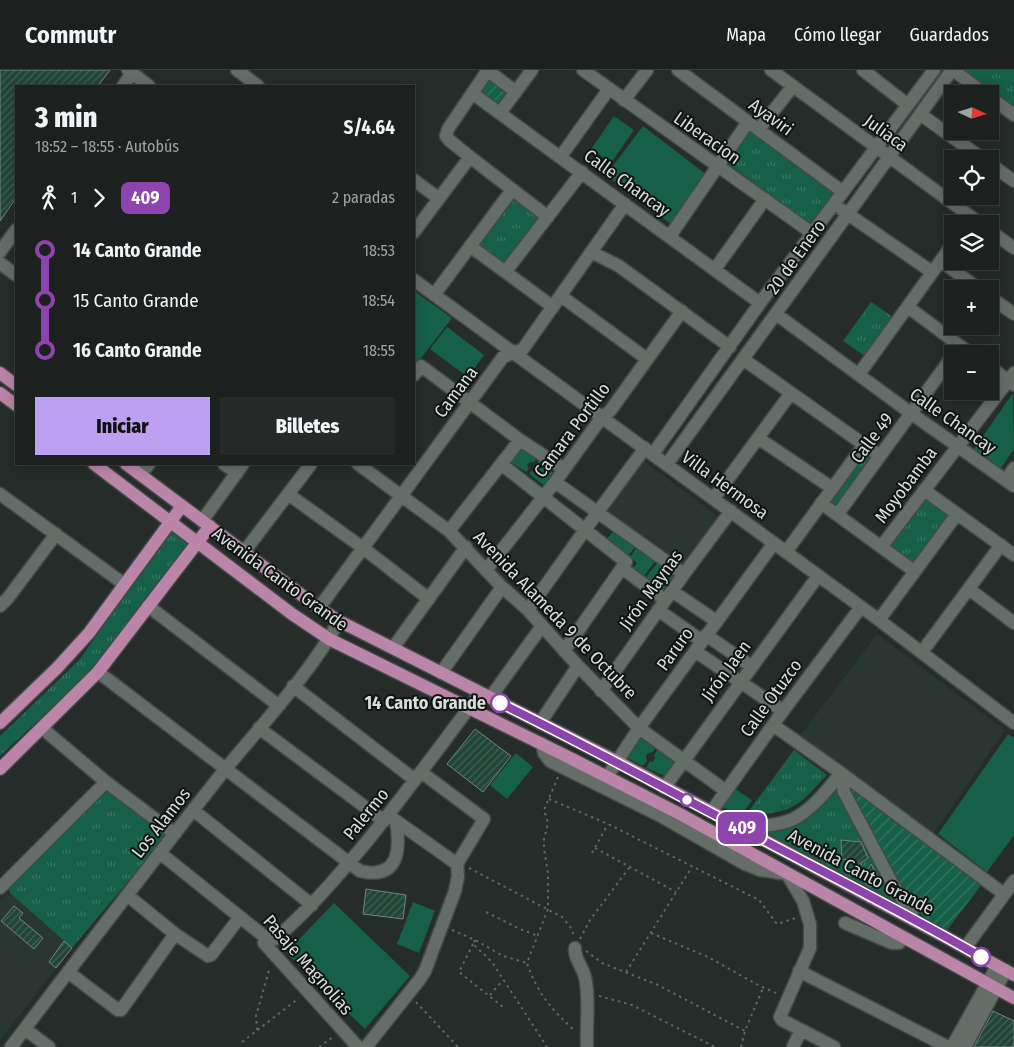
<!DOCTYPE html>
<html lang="es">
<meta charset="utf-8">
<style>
:root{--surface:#1c211f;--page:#252928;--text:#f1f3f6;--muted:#a0a3a4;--line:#3a3e3d;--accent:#bca0f2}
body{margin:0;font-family:"Fira Sans Condensed",sans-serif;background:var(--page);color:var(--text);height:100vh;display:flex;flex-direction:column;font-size:19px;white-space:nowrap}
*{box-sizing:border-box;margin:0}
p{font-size:16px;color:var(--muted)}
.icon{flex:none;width:28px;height:28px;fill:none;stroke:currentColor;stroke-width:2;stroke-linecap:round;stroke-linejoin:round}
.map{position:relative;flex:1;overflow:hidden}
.panel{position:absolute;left:15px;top:15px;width:400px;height:380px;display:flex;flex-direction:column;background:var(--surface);border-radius:0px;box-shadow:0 2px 12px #0003,0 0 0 1px var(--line)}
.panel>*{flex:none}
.badge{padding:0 10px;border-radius:8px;font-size:18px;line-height:32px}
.needle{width:32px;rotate:94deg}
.controls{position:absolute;left:944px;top:15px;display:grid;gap:10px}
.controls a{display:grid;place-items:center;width:55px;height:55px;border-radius:0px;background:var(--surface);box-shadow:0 2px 12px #0003,0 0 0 1px var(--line);font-size:25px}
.map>.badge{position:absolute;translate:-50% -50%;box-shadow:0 0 0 2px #fff}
.legs{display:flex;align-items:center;gap:8px;height:55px;padding:0 20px;font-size:16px}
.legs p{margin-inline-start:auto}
.summary{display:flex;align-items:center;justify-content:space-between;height:85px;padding:0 20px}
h1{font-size:28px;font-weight:800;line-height:38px}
.button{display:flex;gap:10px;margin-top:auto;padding:10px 20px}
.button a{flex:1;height:58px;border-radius:0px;background:var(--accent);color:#111;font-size:20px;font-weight:800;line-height:58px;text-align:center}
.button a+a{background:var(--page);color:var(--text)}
ul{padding:0 20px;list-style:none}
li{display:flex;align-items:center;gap:18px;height:50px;font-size:19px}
li i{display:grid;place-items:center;width:8px;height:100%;margin:0 6px;background:currentColor}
li i::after{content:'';width:12px;height:12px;margin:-6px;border:4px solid;border-radius:50%;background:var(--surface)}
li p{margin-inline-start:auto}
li:first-child i{background:linear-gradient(#0000 50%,currentColor 0)}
li:last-child i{background:linear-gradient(currentColor 50%,#0000 0)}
header{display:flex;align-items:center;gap:30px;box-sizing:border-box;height:70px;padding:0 25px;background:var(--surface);border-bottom:1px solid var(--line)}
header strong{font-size:24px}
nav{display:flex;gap:28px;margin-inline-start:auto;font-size:18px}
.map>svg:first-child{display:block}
</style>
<header>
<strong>Commutr</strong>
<nav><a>Mapa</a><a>Cómo llegar</a><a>Guardados</a></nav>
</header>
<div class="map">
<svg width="1014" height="977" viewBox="0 0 1014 977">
<defs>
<pattern id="park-tufts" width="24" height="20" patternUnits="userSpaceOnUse" patternTransform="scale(1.25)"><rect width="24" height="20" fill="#165f48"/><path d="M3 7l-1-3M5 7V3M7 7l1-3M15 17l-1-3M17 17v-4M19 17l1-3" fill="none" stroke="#377662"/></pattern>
<pattern id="garden-furrows" width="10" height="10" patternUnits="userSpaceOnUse" patternTransform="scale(1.25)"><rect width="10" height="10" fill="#165f48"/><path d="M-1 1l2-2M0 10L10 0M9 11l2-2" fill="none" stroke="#377662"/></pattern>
<pattern id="building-hatch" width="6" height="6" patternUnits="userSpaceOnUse" patternTransform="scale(1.25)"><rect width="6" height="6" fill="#204638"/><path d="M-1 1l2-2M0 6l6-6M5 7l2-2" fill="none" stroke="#406054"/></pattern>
</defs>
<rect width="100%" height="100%" fill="#252c29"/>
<!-- built -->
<path fill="#293631" d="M640,388L720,448L682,498L601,440Z
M877,564L1005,660L934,763L799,667Z
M10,823L72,878L0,970V831L7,824Z"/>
<!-- grass -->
<path fill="#165f48" d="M614,46L634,60L611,93L591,79Z
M643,56L707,105L671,154L606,105Z
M414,221L452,248L414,297Z
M447,257L484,285L468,307L430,279Z
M1013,323L1014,379L1001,398L974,379Z
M519,378L525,379L536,389L534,392H530L527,395L529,399L526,402L512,393L511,389Z
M539,391C544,394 552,397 553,405L544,414H542L529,404L531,401L535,402L537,398L536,394Z
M614,460L636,476L628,486L607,469Z
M637,477L656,490L644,506L633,498L637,493L630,487Z
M658,492L677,506L666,521L646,507Z
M1008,664L1014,668V765L987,802L938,764Z
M640,665L656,677L653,682L648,683L646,686L647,691L643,696L625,687Z
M658,679L675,692L665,706L646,698L650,691L653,692L655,688L654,685Z
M516,683L533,697L507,729L490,715Z
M734,718L752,730L743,743L739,744L721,737Z
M413,832L435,841L419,883L397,874Z
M334,833L410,906L365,959L286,883Z"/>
<!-- park -->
<path fill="url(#park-tufts)" d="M959,0H1014V40Z
M747,60L836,122L810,155L726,92Z
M513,124L543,148L506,197L474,175Z
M871,232L896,249L866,287L843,271Z
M866,380L877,388L839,439L828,431Z
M924,425L951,445L915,494L888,476Z
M173,458L190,470L92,600L0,686V666L79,590Z
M794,680L827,705C814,718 801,737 781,741C770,744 758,744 746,745Z
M107,719L168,764L72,878L10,823L8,816Z
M834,719L839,722L906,843L750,760L784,754Z"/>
<!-- garden -->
<path fill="url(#garden-furrows)" d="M489,10H492L511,23L499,36L481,22Z
M852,718L982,814L944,864L915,839L900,818L849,723Z"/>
<!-- building -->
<path fill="url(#building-hatch)" stroke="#78817d" d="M0,0H110L98,16H16V128L0,151Z
M475,659L511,686L483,722L447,694Z
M841,770L861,772L868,788L856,796L853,791L842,789Z
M871,794L880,810L876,816H868L862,810Z
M366,819L406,825L403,849L363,844Z
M14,836L23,843L19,848L43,868L34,879L1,851Z
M64,871L72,878L56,898L49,892Z
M993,941L1014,951V977H974Z"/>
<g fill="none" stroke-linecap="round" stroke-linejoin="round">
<defs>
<path id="minor" d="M128,0L149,16
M237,0L258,16
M487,0L516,22
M488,0L448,59L446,66L449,70L470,87L548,147
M583,0L812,163
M678,0L843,122
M771,0L981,154
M863,0L908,35
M953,0L985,24
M123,16L132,3
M472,23L760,233
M990,27L1014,45
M624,30L647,0
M500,43L532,0
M920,44L983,89
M759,59L793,16
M561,86L609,19
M990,94L1014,111
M414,110L438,128
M842,140L932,202
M990,161L1014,178
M414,162L470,87
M670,166L748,52
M470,176L553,237
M0,182L16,160
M591,182L619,196L730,277
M941,191L979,219
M0,193L16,205
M715,199L765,129
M506,201L582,102
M414,210L879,550L1014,653
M434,225L512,120
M561,226L647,289
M990,227L1014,244
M908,237L971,284
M776,244L912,344L1014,416
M743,289L880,386
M990,297L1014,315
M859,304L952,175
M414,305L421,296L520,370L564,399
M758,368L832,418
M653,384L760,233L934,0
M224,394L237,403
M358,394L449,461L502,517L528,540L578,596L639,658L726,721
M501,394L626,492L564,581
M667,394L952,0
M141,404L149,394
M1006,410L1014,398
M555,412L684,504
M924,420L1014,485
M0,424L124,514
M288,424L363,478L429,529
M714,428L791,323
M821,433L914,501
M837,445L952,287
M202,451L243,394
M449,461L520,370
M881,477L1014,303
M244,482L311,394
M786,482L864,375
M622,498L665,530
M487,499L555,412L602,347L610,341L682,241
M969,519L1014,553
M672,521L716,551
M0,536L8,528L56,464
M148,536L278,635
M319,538L503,287L523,279L625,134
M528,540L597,443L645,378
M658,540L702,571
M879,550L957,444
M706,565L751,596
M393,578L466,477
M695,581L783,641
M922,582L1001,475
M98,602L360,801C398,810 401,781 396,751
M441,603L502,517
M293,616L415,710
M601,621L684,504L731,441
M490,628L542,556
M540,653L578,596
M773,655L841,703L1004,824
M42,658L106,712L175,764
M259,658L384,751
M542,674L544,683L550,691L659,745L745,794L760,800L787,804L803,831L810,854V878L780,947L782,950L834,977
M841,703L844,722L892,813L912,845V849
M607,707L639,658L774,473
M664,718L818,506
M193,740L312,835
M711,742L783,641L861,537
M392,748L457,794
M741,758C759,756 782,756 797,747C815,736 828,719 841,703
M160,783L265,867L264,873L358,977
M0,818L106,712
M127,825L175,864L208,886L211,885L240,847
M845,853L892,873H899L904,868
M265,867L275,869C308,841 336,808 364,775C404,726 442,674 480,623
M575,878C574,888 582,896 585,907C590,929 586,954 587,977
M965,878L1014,811
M799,901L948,977
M68,902L118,940H121L175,864
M25,959L49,977
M11,977C80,886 149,796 219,707C259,657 308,607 339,551
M366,977L420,909L425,901L455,821L458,806L457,794L484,749L421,702
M793,977L801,960
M952,977L997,896
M965,977L1006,900"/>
<path id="major" d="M0,303L16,315
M0,323L16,335
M94,394L292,544L329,569L572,689L680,744L1014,928
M126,394L319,538L339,551L616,691L949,869L1014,905
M0,653L57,598L89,563L182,436
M0,699L98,602L210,456"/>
</defs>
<!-- minor casing -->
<use href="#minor" stroke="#434947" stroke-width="15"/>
<!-- major casing -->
<use href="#major" stroke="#434947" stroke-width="15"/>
<!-- path -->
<path stroke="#606663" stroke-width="2" stroke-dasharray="2.5 4" stroke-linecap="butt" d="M558,707L544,740L548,753L544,769V779L548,803V839L527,893C537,923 552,940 575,961
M549,729L608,754L759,830L777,854L796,848
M595,778L676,822
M592,783L608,754
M469,798L562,847L572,859L574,868
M486,842L520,859L538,866
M452,860L475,870L503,886L527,893
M651,863L708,887L758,915L778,924
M580,869L590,850L629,798
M475,870L473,874L492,892L547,977
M473,874L459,902L503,937
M586,881L602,893L658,915L745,961
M626,902L692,797
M490,925L503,910
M599,926L632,935L715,977
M416,932L458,977
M257,960L256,946L270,897
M242,972L299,928
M319,977L333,967
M741,977L745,961L763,918"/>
<!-- minor -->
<use href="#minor" stroke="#656d69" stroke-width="12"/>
<!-- major -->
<use href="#major" stroke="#bb85a7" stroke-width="12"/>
</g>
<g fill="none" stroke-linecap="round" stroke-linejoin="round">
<defs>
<path id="line-1" d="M500,633C576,670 649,710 723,749C809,795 897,838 981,887"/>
</defs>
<!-- line-1 casing -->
<use href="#line-1" stroke="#fff" stroke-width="11"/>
<!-- line-1 -->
<use href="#line-1" stroke="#8e44ad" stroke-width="8"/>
</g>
<!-- markers -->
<g fill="#fff" stroke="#8e44ad" stroke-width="2.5">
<circle cx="500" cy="633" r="9"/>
<circle cx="687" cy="730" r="6"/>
<circle cx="981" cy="887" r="9"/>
</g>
<g text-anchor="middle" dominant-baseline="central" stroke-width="4" stroke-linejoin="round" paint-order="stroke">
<!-- street labels -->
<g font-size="18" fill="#d9dedc" stroke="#101412">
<text transform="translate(771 47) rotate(36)">Ayaviri</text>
<text transform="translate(886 63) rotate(36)">Juliaca</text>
<text transform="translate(707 68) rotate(35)">Liberacion</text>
<text transform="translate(627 113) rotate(36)">Calle Chancay</text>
<text transform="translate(796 187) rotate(-54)">20 de Enero</text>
<text transform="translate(456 322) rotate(-53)">Camana</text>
<text transform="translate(953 351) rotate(35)">Calle Chancay</text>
<text transform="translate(572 360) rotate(-53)">Camara Portillo</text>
<text transform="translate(872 368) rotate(-53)">Calle 49</text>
<text transform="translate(725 415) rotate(36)">Villa Hermosa</text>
<text transform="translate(906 415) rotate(-53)">Moyobamba</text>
<text transform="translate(280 509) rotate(36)">Avenida Canto Grande</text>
<text transform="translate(651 520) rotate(-54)">Jirón Maynas</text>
<text transform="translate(555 545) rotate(46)">Avenida Alameda 9 de Octubre</text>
<text transform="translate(675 579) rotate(-54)">Paruro</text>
<text transform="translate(726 601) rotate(-54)">Jirón Jaen</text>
<text transform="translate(771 628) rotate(-54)">Calle Otuzco</text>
<text transform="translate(366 744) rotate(-51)">Palermo</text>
<text transform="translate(161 753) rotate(-52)">Los Alamos</text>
<text transform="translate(861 802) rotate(28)">Avenida Canto Grande</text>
<text transform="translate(308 895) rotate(49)">Pasaje Magnolias</text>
</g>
<!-- stop labels -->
<g font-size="18" font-weight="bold" fill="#d9dedc" stroke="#101412" text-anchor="end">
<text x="486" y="633">14 Canto Grande</text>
</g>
</g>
</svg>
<div class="controls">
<a><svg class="needle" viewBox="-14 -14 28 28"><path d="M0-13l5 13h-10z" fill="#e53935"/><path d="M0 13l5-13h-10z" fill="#a0a3a4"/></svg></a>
<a><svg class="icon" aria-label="locate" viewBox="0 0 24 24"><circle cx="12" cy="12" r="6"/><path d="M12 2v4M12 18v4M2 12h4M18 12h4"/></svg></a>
<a><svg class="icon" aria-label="layers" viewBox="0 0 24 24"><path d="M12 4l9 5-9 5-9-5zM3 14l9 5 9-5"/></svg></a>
<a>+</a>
<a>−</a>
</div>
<b class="badge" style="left:742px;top:758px;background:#8e44ad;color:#fff">409</b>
<section class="panel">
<div class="summary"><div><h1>3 min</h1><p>18:52 – 18:55 · Autobús</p></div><b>S/4.64</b></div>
<div class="legs"><svg class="icon" aria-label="walk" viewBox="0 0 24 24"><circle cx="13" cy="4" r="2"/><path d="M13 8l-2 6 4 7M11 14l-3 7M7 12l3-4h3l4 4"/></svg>1<svg class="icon" aria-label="forward" viewBox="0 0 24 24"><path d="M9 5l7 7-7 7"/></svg><b class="badge" style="background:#8e44ad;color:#fff">409</b><p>2 paradas</p></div>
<ul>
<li><i style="color:#8e44ad"></i><b>14 Canto Grande</b><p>18:53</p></li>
<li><i style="color:#8e44ad"></i><span>15 Canto Grande</span><p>18:54</p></li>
<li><i style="color:#8e44ad"></i><b>16 Canto Grande</b><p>18:55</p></li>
</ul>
<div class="button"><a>Iniciar</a><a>Billetes</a></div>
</section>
</div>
